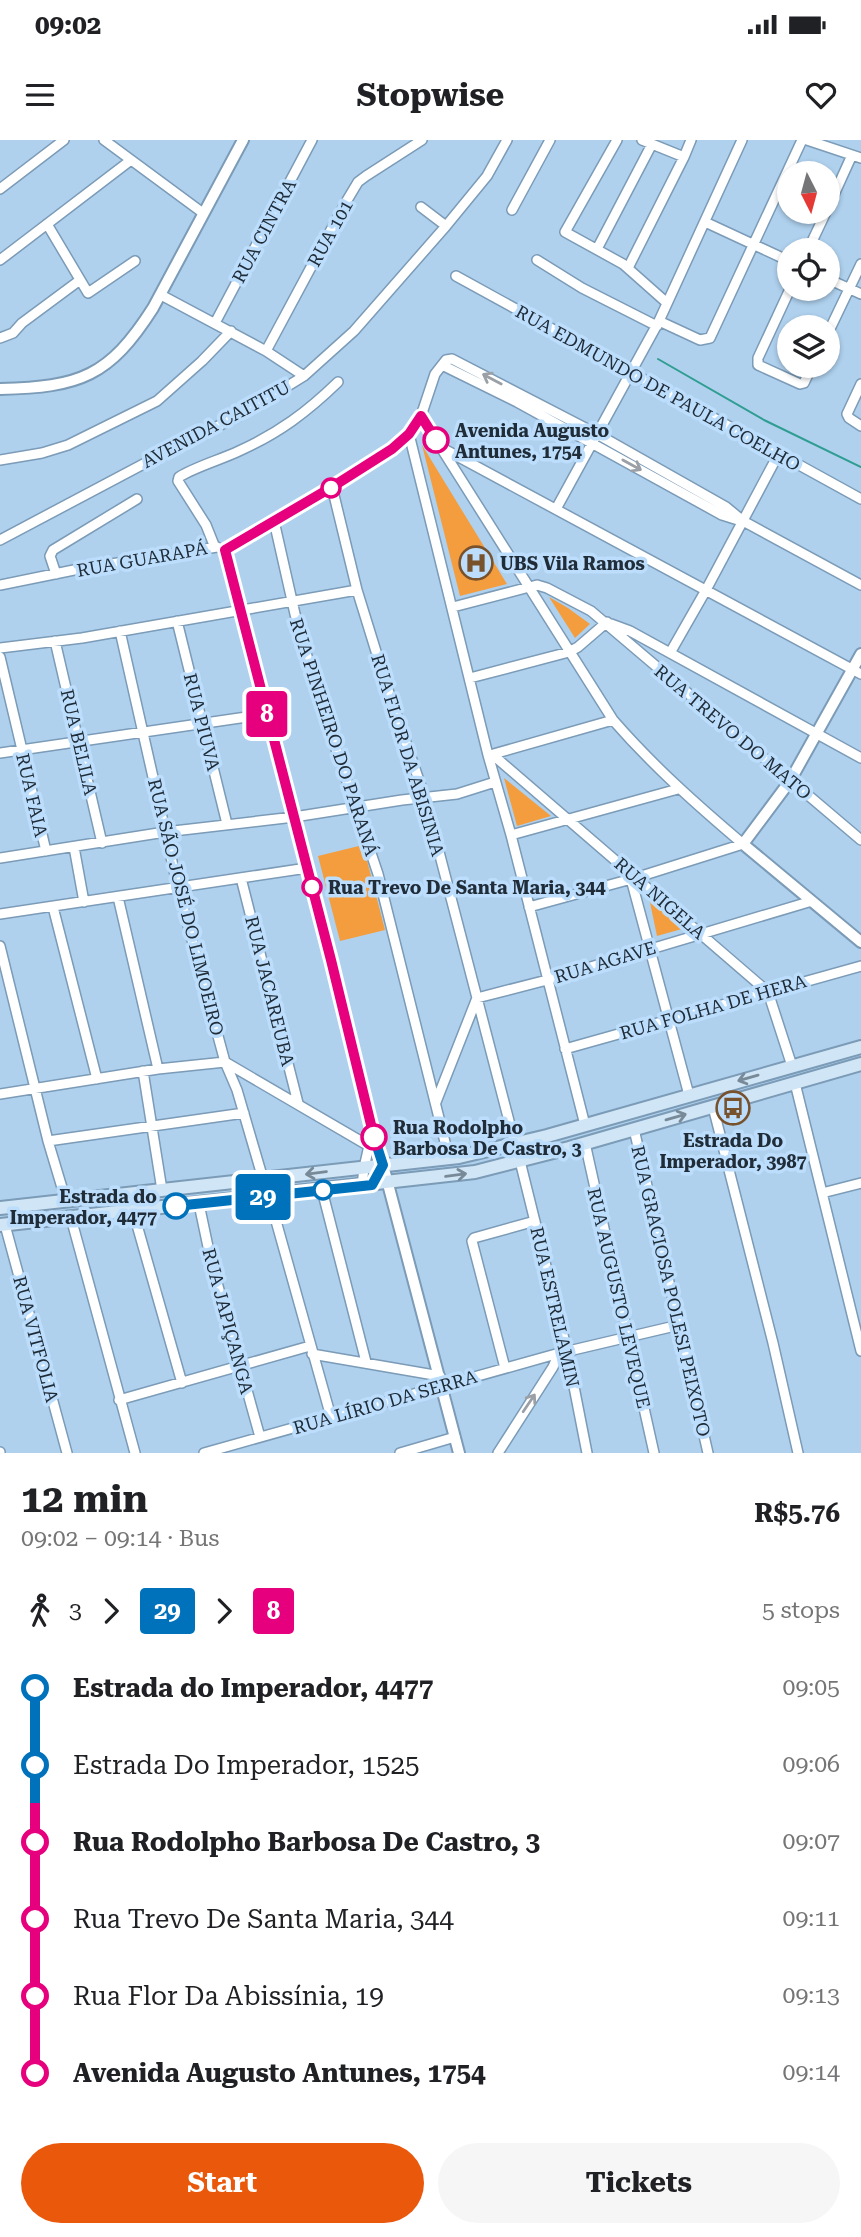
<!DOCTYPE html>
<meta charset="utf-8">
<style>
:root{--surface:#fff;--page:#f6f6f6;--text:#202124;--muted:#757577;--accent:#ea580c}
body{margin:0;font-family:"Roboto Serif",serif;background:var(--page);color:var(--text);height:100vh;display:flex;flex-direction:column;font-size:26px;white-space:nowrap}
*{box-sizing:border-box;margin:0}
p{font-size:23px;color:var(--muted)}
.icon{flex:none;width:38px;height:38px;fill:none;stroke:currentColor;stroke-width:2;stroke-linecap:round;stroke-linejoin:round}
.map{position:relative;height:1313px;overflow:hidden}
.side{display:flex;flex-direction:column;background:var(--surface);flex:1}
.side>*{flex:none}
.badge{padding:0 14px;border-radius:5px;font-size:24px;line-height:46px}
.needle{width:46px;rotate:174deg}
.buttons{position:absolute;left:777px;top:21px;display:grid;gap:14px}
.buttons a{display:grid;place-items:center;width:63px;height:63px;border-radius:50%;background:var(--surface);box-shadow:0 2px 5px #0004;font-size:35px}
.map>.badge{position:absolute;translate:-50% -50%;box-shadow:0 0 0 4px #fff}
.legs{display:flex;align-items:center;gap:10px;height:77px;padding:0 21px;font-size:23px}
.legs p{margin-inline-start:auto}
.overview{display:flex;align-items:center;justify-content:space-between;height:119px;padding:0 21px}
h1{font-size:38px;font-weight:700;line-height:52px}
.cta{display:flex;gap:14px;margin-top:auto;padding:14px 21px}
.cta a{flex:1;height:80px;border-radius:42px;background:var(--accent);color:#fff;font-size:28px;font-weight:700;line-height:80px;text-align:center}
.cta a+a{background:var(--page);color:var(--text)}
ul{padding:0 21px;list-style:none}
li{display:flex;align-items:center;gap:24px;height:77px;font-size:26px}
li i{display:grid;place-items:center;width:10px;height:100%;margin:0 9px;background:currentColor}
li i::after{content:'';width:18px;height:18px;margin:-9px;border:5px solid;border-radius:50%;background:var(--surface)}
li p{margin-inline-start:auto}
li:first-child i{background:linear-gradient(#0000 50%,currentColor 0)}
li:last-child i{background:linear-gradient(currentColor 50%,#0000 0)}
.status{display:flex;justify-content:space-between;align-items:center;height:49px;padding:0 35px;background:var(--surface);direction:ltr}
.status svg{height:19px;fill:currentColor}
header{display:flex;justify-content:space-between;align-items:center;height:91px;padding:0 21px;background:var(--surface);font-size:32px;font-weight:700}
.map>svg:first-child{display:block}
</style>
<div class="status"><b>09:02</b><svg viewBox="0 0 49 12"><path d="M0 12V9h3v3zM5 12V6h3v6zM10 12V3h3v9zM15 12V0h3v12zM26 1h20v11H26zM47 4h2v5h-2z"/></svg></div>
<header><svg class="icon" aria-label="menu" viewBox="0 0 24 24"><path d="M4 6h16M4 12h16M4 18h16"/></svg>Stopwise<svg class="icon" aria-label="heart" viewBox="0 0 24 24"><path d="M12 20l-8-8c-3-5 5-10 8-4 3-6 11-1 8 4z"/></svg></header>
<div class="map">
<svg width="861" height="1313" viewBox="0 0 861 1313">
<rect width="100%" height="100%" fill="#afd1ee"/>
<!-- green -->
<path fill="#f49d3e" d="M422,305L507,444L460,456Z
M549,457L568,468L590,484L575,498Z
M504,638L551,676L517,686Z
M363,705L385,790L340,801L318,716Z
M648,753L689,787L657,796Z"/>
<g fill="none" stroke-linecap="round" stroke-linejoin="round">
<!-- stream -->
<path stroke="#309d91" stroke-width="2" d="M658,219L764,280L861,327"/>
<defs>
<path id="minor" d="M104,0L203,73
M617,0L565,92L623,124L667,163
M642,0L684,17
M807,0L861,18
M0,49L64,0
M421,67L446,86
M828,68L852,15
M512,70L550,0
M705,82L789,121
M47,84L88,153L135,121
M597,109L652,4
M808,110L826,72
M0,120L131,20
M537,120L582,148L657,186
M628,128L684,17L691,0
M456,136L861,359
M828,139L861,154
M790,149L758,218V225L800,244L804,243L812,226
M161,155L266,211L304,236
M659,181L700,200L710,198L802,0
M215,183L312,0
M828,193L861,124
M0,198L13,193L22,183L80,140
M266,211L346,62L358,42L366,36L422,0
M442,225L517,262L722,375L738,380
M861,244L847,274L849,278L861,286
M421,276L613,580C653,626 697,665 743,704L635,738L529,767
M409,294L488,615L511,695L585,985
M444,309L861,534
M0,320L42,313L68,305L157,261L202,221L231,191
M332,347L357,450L387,547L425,658L515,1004
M556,369L659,181L742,0
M274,381L295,474L318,555L378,734L449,1018
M0,400L185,302L239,276L304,236L354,191L446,86L487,36L507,0
M214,405L206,385L178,341L179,337C197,326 220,320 239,311C279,293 307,272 338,242
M225,410L332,347L401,302L421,276L435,234L446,220L452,219L597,294L726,367L743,381L861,445
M225,410L331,820L372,992L383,1025
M56,434L50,416L53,410L137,359
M0,445L74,430L217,407
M453,467L537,445L547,448L591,471L861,700
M177,481L227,684
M611,484L630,491L861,618
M120,491L178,748L225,922L237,950L263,1039
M55,501L102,703
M0,508L82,498L357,450
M670,513L706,450L779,313
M0,517L46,711
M470,538L569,512L578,507L607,482
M0,613L267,574
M490,615L613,580
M493,615L768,852L792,926
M511,695L678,649
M74,707L84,762
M0,718L165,692L294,677L402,660L457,654L495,642
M241,738L298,963
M631,739L689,955
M118,757L158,929
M53,767L97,939
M0,774L307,728
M0,806L48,1001L66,1061
M565,909L861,826
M143,931L162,1050
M795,943L861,1211
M0,954L158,929L225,922L369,1006
M436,962L477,858L547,840L812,761
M713,967L773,1203L798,1313
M634,989L708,1313
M48,1001L244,973
M585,1003L654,1313
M520,1021L567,1211L587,1313
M362,1046L364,1028L370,1001
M322,1050L366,1222
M822,1053L861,1043
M269,1056L331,1277
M199,1064L211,1121L260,1297
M133,1071L182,1243
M71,1078L135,1313
M5,1085L67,1313
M312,1214L440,1236
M505,1228L472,1101L474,1098L535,1081
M119,1260L310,1206
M0,1312V1313
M204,1313L556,1214L679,1185
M400,1313L455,1297
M498,1313L553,1227L559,1213"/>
<path id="tertiary" d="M0,249C80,247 109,237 153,168L243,0
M861,514L790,641L743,704L861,802
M383,1025L459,1313"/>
<path id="secondary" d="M0,1068L459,1017L547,996L861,907
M0,1085L475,1032L569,1008L861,924"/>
</defs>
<!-- minor casing -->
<use href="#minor" stroke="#7b9bb7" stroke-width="12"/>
<!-- tertiary casing -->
<use href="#tertiary" stroke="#7b9bb7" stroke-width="14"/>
<!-- secondary casing -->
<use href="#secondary" stroke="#7b9bb7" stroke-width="16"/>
<!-- minor -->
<use href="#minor" stroke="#fff" stroke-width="9"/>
<!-- tertiary -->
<use href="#tertiary" stroke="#fff" stroke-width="10"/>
<!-- secondary -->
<use href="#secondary" stroke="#d0e5f5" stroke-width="12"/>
</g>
<!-- one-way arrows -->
<defs><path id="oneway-shaft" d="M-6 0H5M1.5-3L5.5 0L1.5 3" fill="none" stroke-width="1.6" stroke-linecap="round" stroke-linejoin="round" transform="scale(1.75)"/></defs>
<g stroke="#9ba0a6">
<use href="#oneway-shaft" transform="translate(492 239) rotate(-152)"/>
<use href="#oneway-shaft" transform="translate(632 325) rotate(29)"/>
<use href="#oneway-shaft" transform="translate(529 1263) rotate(-56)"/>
</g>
<g stroke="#788997">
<use href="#oneway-shaft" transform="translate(748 938) rotate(164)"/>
<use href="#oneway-shaft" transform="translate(676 977) rotate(-16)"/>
<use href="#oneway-shaft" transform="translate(316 1033) rotate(173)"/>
<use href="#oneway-shaft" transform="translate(456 1035) rotate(-8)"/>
</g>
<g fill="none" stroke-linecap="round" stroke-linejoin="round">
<defs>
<path id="line-1" d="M176,1066L372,1045L383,1025L374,997"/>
<path id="line-2" d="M374,997L331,820L225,410L332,347L392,309L409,294L421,276L436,300"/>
</defs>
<!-- line-1 casing -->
<use href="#line-1" stroke="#fff" stroke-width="16"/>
<!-- line-2 casing -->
<use href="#line-2" stroke="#fff" stroke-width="16"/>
<!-- line-1 -->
<use href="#line-1" stroke="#0072bc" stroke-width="10"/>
<!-- line-2 -->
<use href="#line-2" stroke="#e6007e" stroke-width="10"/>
</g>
<!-- icons -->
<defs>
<symbol id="hospital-ring" viewBox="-11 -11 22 22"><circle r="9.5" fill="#bcdefc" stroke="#77522d" stroke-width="1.5"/><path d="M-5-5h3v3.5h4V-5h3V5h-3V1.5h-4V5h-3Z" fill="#77522d"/></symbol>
<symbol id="bus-ring" viewBox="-11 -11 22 22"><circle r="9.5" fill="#bcdefc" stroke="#77522d" stroke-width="1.5"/><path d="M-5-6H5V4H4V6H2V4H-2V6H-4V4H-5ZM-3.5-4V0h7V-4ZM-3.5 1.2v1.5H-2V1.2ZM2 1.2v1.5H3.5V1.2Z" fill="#77522d"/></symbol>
</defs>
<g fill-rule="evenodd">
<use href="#hospital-ring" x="457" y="404" width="38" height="38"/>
<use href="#bus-ring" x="714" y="949" width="38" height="38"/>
</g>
<!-- markers -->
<g fill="#fff" stroke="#e6007e" stroke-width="3.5">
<circle cx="436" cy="300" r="12"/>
<circle cx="331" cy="348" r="9"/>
<circle cx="312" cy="747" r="9"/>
<circle cx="374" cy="997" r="12"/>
</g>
<g fill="#fff" stroke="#0072bc" stroke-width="3.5">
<circle cx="323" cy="1050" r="9"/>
<circle cx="176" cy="1066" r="12"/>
</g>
<g text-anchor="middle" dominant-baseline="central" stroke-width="7" stroke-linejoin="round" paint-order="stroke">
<!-- street labels -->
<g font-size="18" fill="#202d39" stroke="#bcdefc">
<text transform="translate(264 91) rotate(-62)">RUA CINTRA</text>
<text transform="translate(330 93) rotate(-61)">RUA 101</text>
<text transform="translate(658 248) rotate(29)">RUA EDMUNDO DE PAULA COELHO</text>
<text transform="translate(216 284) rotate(-28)">AVENIDA CAITITU</text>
<text transform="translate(142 419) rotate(-10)">RUA GUARAPÁ</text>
<text transform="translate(202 582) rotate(76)">RUA PIUVA</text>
<text transform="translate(733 592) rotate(40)">RUA TREVO DO MATO</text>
<text transform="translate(334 597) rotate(72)">RUA PINHEIRO DO PARANÁ</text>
<text transform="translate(79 602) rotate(77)">RUA BELILA</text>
<text transform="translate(408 615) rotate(73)">RUA FLOR DA ABISINIA</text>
<text transform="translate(32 655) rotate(77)">RUA FAIA</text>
<text transform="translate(660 758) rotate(41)">RUA NIGELA</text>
<text transform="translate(186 767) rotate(76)">RUA SÃO JOSÉ DO LIMOEIRO</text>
<text transform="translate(605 822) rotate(-17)">RUA AGAVE</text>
<text transform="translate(270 851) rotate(76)">RUA JACAREUBA</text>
<text transform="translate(713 867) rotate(-16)">RUA FOLHA DE HERA</text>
<text transform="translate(671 1151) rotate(77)">RUA GRACIOSA POLESI PEIXOTO</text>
<text transform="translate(619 1158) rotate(77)">RUA AUGUSTO LEVEQUE</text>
<text transform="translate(555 1167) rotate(77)">RUA ESTRELAMIN</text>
<text transform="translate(228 1181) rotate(75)">RUA JAPIÇANGA</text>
<text transform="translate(36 1199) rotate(75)">RUA VITFOLIA</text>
<text transform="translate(385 1262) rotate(-16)">RUA LÍRIO DA SERRA</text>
</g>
<!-- stop labels -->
<g font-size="18" font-weight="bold" fill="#202d39" stroke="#bcdefc" text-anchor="start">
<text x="455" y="290">Avenida Augusto<tspan x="455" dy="21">Antunes, 1754</tspan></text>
<text x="328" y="747">Rua Trevo De Santa Maria, 344</text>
<text x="393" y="987">Rua Rodolpho<tspan x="393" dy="21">Barbosa De Castro, 3</tspan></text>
<text x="157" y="1056" text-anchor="end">Estrada do<tspan x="157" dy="21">Imperador, 4477</tspan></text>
</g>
<!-- poi labels -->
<g font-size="18" font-weight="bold" fill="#202d39" stroke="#bcdefc" text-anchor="start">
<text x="500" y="423">UBS Vila Ramos</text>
<text x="733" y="1000" text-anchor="middle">Estrada Do<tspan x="733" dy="21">Imperador, 3987</tspan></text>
</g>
</g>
</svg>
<div class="buttons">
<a><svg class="needle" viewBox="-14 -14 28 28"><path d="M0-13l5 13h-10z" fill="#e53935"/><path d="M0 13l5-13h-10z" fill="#757577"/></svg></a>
<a><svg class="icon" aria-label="locate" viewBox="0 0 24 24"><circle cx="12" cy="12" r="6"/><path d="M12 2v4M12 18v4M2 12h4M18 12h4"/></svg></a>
<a><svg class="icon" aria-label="layers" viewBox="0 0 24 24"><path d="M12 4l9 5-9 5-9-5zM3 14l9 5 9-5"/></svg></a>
</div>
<b class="badge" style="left:263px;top:1057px;background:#0072bc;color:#fff">29</b>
<b class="badge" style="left:267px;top:574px;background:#e6007e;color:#fff">8</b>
</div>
<section class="side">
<div class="overview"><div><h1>12 min</h1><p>09:02 – 09:14 · Bus</p></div><b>R$5.76</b></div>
<div class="legs"><svg class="icon" aria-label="walk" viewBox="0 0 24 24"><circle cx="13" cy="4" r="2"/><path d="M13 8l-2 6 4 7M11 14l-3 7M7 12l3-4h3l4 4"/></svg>3<svg class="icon" aria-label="forward" viewBox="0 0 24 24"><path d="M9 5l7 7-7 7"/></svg><b class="badge" style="background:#0072bc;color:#fff">29</b><svg class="icon" aria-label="forward" viewBox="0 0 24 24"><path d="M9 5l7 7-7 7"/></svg><b class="badge" style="background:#e6007e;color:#fff">8</b><p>5 stops</p></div>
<ul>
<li><i style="color:#0072bc"></i><b>Estrada do Imperador, 4477</b><p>09:05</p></li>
<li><i style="color:#0072bc"></i><span>Estrada Do Imperador, 1525</span><p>09:06</p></li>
<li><i style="color:#e6007e"></i><b>Rua Rodolpho Barbosa De Castro, 3</b><p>09:07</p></li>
<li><i style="color:#e6007e"></i><span>Rua Trevo De Santa Maria, 344</span><p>09:11</p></li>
<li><i style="color:#e6007e"></i><span>Rua Flor Da Abissínia, 19</span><p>09:13</p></li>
<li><i style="color:#e6007e"></i><b>Avenida Augusto Antunes, 1754</b><p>09:14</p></li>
</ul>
<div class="cta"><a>Start</a><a>Tickets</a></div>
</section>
